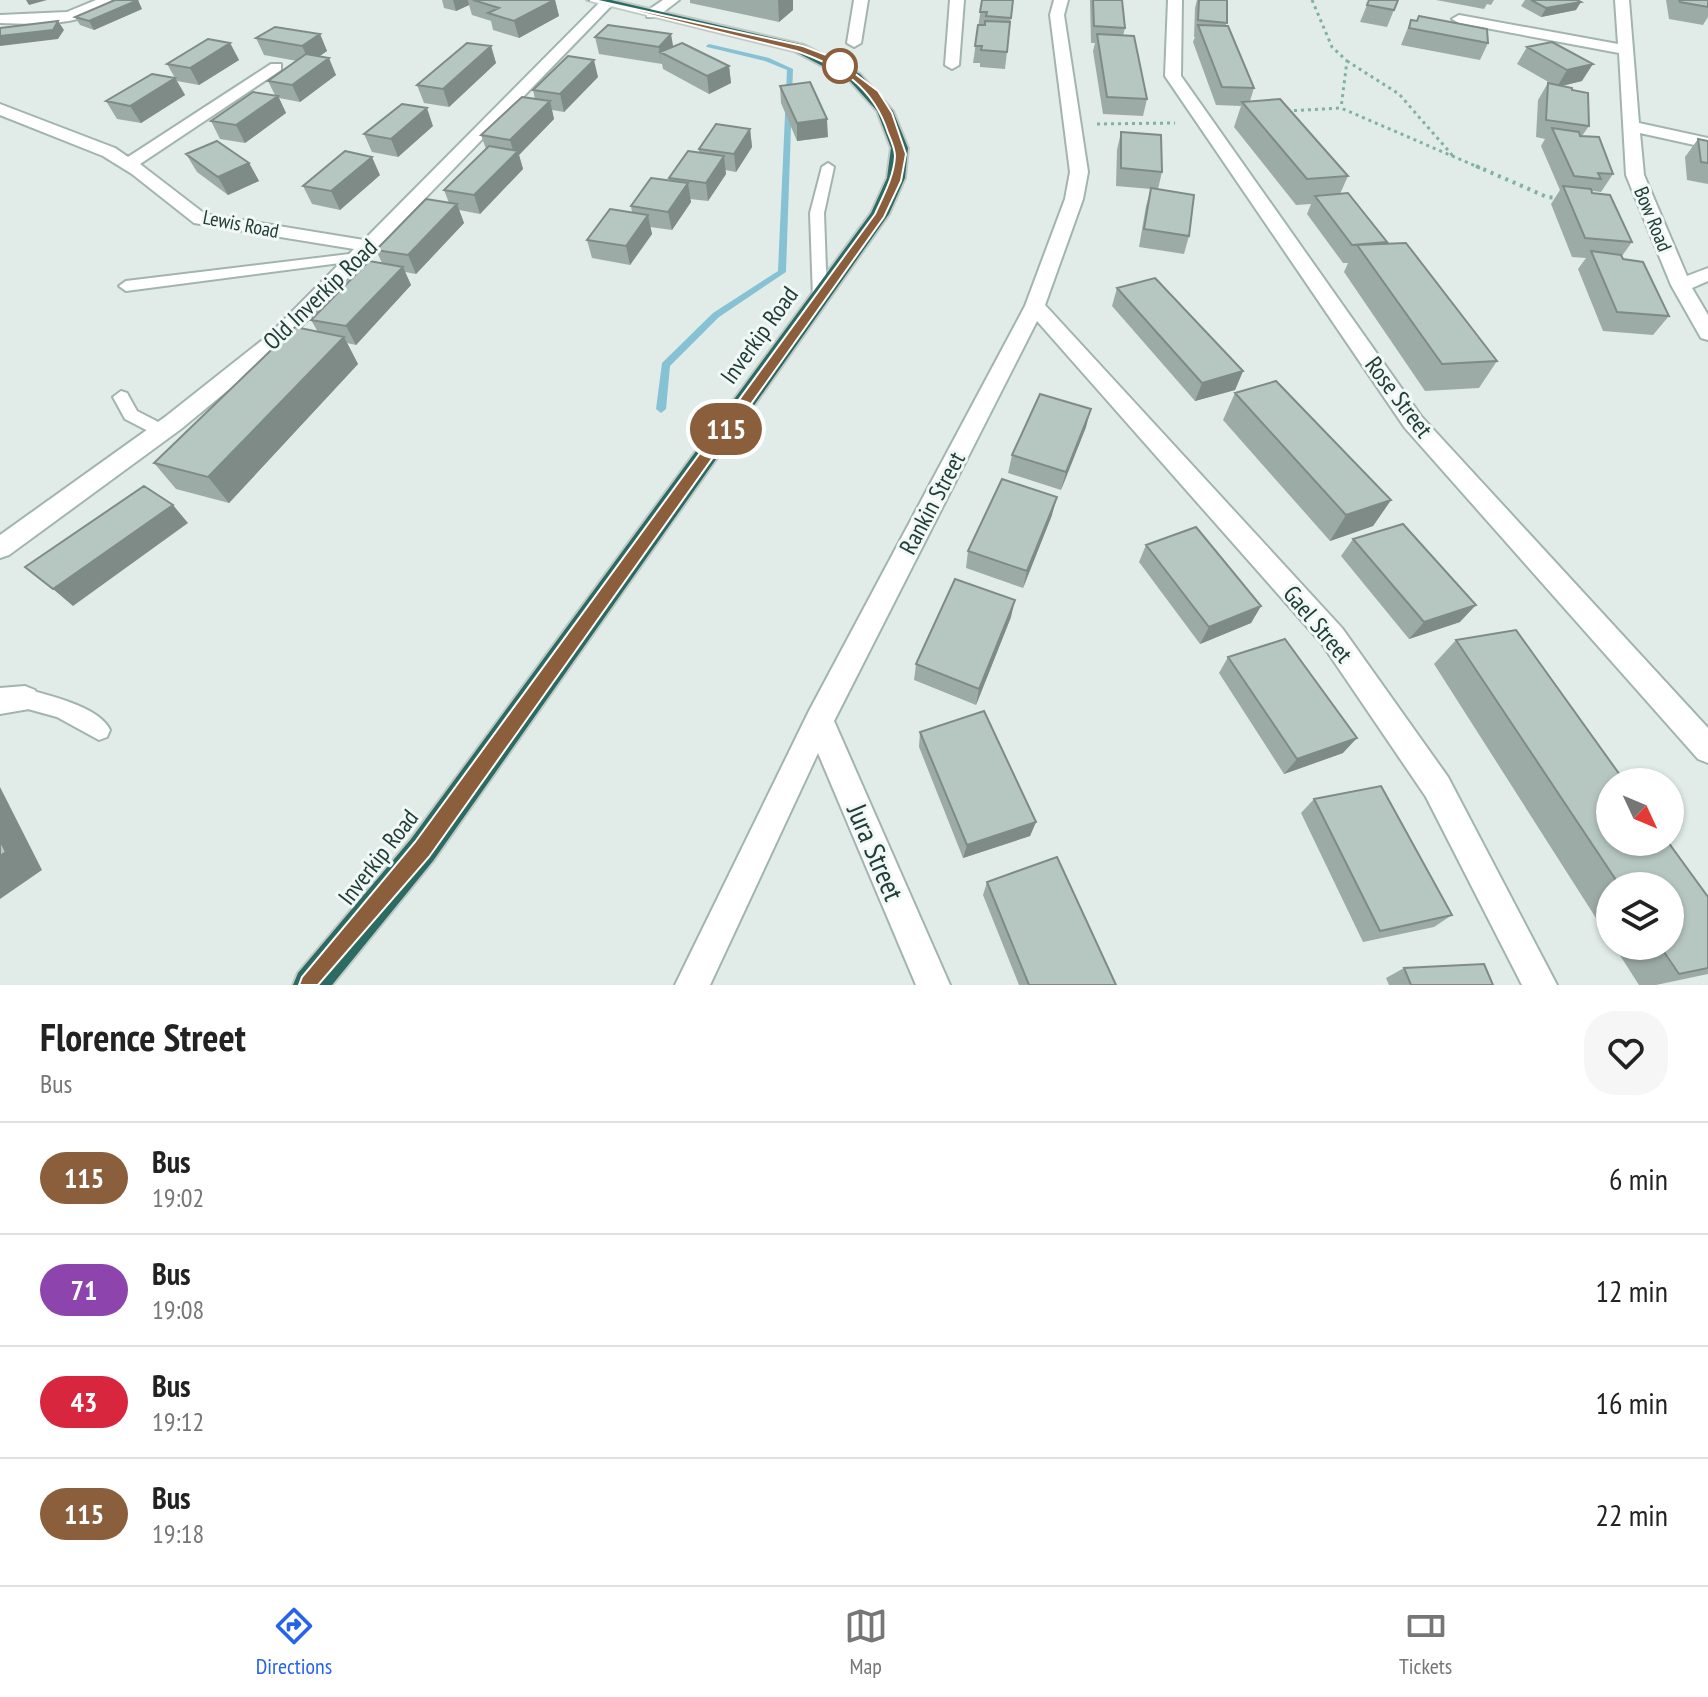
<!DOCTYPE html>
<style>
:root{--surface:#fff;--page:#f6f6f6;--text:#222;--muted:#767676;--line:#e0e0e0;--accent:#2563eb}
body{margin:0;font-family:"PT Sans Narrow",sans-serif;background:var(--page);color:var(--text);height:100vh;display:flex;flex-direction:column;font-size:30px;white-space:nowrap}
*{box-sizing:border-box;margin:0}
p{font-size:26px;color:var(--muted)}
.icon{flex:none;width:44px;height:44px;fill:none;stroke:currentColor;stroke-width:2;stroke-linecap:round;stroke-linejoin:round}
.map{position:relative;height:985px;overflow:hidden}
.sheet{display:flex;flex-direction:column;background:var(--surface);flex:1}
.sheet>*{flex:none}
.badge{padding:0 16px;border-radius:26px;font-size:28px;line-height:52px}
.needle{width:52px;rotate:134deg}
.buttons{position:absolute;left:1596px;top:768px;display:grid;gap:16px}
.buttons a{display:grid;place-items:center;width:88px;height:88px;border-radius:50%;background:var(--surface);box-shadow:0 2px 6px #0004;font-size:40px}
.map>.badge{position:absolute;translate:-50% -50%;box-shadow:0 0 0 4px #fff}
.round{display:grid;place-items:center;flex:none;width:84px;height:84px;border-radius:32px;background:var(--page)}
.head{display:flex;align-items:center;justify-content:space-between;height:136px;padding:0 40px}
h1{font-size:38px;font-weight:700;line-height:60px}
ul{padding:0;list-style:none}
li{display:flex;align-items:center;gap:24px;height:112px;padding:0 40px;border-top:2px solid var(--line)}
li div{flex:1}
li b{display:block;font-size:30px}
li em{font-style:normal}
li .badge{min-width:88px;font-weight:700;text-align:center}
.menu{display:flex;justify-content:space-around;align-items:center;height:112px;border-top:2px solid var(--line);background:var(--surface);font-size:22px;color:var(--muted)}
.menu a{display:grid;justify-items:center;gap:4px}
.menu .active{color:var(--accent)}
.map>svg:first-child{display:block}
</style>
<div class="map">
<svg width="1708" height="985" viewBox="0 0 1708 985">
<rect width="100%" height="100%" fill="#e1ece8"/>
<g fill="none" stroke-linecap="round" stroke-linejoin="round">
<!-- stream -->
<path fill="#86c2d4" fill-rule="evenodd" d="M709,44L769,58L793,69L786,272L719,317L670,366L666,409L661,413L656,409L662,363L713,313L778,271L787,70L765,61L707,47L706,46Z"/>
<defs>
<path id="lane" d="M828,163L834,167L824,213L827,298L820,303L813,298L810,213L822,167Z
M358,253L363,254V260L126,291L119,286L126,281Z
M121,391L127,393L137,411L168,427L171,431L168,435H156L125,419L113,397Z
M25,689C48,695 100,707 110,730L107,737L99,740L57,717L17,706L14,699L17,692Z"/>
<path id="street" d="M96,0H112C84,28 36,24 0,23V15L67,12Z
M602,0L614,3L284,344L181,429L9,555L0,558V535L165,417L270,334L354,249L194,223L132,174L103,156L0,115V104L115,148L128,157L271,64H281V70L140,164L205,214L364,240Z
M663,0H679L657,17H647V11Z
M854,0H868L861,43L854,47L847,43Z
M950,0H964L959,65L952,69L945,65Z
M1054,0H1068L1064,15L1088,172L1083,199L1045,305L1342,628L1448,777L1557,985H1522L1426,797L1322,644L1037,321L834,721L950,985H916L818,753L710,985H675L809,711L1025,306L1065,199L1070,172L1050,15Z
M1168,0H1182L1181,76L1421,416L1708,728V763L1698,759L1405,428L1165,76Z
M1615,0H1629L1639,123L1708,138V148L1640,133L1644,175L1687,276L1708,268V281L1692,288L1708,315V340L1701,338L1671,285L1626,175L1619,53L1459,23L1452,19L1459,15L1618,44Z
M25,686L35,690L39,699L35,708L0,714V688Z"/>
<path id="highway" d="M587,0H611L804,45L860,74L893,111L908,148L905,178L889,214L433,861L332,985H293L298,973L411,839L871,213L887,178L891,148L877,111L849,80L794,51Z"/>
</defs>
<!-- lane casing -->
<use href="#lane" stroke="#a3b4b0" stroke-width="4"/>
<!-- street casing -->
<use href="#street" stroke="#a3b4b0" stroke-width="4"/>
<!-- highway casing -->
<use href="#highway" stroke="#c1c9c7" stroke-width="4"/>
<!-- path-far1 -->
<path stroke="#80b1a5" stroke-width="3" stroke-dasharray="3 4" stroke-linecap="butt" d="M1312,0L1332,47L1347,61L1341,108
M1347,61L1399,94L1453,156
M1287,111L1341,108L1480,168
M1097,124L1175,123"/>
<!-- path -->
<path stroke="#80b1a5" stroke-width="4" stroke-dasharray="3 5" stroke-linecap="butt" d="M1476,166L1547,197L1559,198"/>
<!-- lane -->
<use href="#lane" fill="#fff" fill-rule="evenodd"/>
<!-- street -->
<use href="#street" fill="#fff" fill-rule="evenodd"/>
<!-- highway -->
<use href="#highway" fill="#2b6b62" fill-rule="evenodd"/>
</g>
<!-- wall -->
<path fill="#9daba6" d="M442,0H555L559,16L519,38L493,30L491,21L472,15L469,5L456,11L444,8Z
M690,0H793V10L779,22L690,3Z
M982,0H1013L1005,69L980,67V63H973Z
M1090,0H1122L1125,28L1123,36L1147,99L1143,116L1103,114L1093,51L1095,43H1091Z
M1197,0H1228L1227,4L1226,26L1254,88L1250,101L1348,176L1340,194L1387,242L1386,244L1497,361L1479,388L1425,391L1344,272L1348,263H1343L1307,214L1311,204L1296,205L1234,127L1241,106L1216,105L1193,42L1195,37H1194L1195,8Z
M1369,0L1394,10L1387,27L1360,22Z
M1436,0H1494L1491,5L1487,4L1484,9Z
M1525,0H1577L1576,10L1541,17L1521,6Z
M1666,0H1708V17L1703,25L1669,19Z
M142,9L94,30L80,25L75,17Z
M1411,20L1488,43L1480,60L1401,45Z
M320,34L327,51L319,56L336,75L300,102L279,98L286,113L245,143L220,139L211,121L275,95L268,81L297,61L264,55L256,38Z
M595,37L673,47L729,66L731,83L709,94L663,69L662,64L599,54Z
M1552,42L1582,81L1562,86L1572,90L1589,126L1582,136L1613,174L1601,192L1593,191L1592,193L1632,242L1622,256L1623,259L1669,316L1653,335L1603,331L1578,269L1586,258L1572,257L1551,204L1560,190L1541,146L1545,139L1536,137L1538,100L1548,83L1552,84L1517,64L1527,47Z
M230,43L239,60L199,85L177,81L185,95L141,123L117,119L106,101L175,78L167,64Z
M491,46L496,63L449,107L424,103L417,85Z
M598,77L564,112L552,110L554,119L519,155L523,169L480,214L459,210L464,223L416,274L405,272L411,285L356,345L347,343L358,364L229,503L176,489L154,463L318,332L311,320L382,263L376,250L449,203L444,190L486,149L481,135L535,99L533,90Z
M780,86L828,137L797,141L781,103Z
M433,126L398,157L372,152L364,134Z
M750,129L752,147L736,172L725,170L726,174L708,201L690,199L691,202L672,230L650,227L652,234L630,265L592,258L587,240L632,213L631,206L669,180V178L699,153V149Z
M1121,132L1162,172L1158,189L1189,236L1184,254L1139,247L1146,206L1151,189L1116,186L1117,150Z
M1698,139L1708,141V184L1687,180L1685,157Z
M186,154L249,163L259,181L228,195L197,172Z
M380,175L340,210L312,204L303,186Z
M1117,288L1243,371L1235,390L1195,401L1112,306Z
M1235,393L1391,500L1373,526L1330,541L1223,420Z
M1086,427L1061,490L1008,473L1012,455Z
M1052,515L1023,588L966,568L968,551Z
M1353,539L1460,622L1409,639L1341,556Z
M1146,545L1261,606L1251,623L1200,644L1139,562Z
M1011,617L976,705L914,680L916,664Z
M1456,640L1708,897V974L1656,985H1639L1614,946H1670V886H1610V940L1434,664Z
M1228,657L1343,753L1284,774L1219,673Z
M920,732L1036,822L1030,836L963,858L919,747Z
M1314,799L1452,915L1434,927L1363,942L1301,813Z
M987,882L1116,985H1019L983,895Z
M1404,968L1493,985H1389L1386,978Z"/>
<!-- shaded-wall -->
<path fill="#7f8b87" d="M26,0H47L29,5Z
M138,0L142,9L94,30L89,21Z
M453,0H468L469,5L456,11Z
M555,0L559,16L519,38L514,21Z
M778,0H793V10L779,22Z
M1581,2L1576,10L1541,17L1546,8Z
M58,21L64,30L58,39L0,46V36Z
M320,34L327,51L310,63L302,46Z
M671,34L674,51L660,52L661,64L659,47Z
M230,43L239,60L199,85L190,68Z
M491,46L496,63L449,107L443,89Z
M329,58L336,75L300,102L292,85Z
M594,60L598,77L564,112L560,94Z
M1593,64L1582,81L1557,87L1567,70Z
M729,66L731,83L709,94L707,76Z
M175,78L185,95L141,123L130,106Z
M278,96L286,113L245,143L236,125Z
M550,101L554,119L519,155L523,169L480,214L474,195L514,154L510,140Z
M427,108L433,126L398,157L391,139Z
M827,119L828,137L797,141V123Z
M750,129L752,147L736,172L734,154Z
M724,156L726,174L708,201L706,183Z
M372,157L380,175L340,210L331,191Z
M249,163L259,181L228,195L218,177Z
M688,183L691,202L672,230L668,212Z
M457,204L464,223L416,274L408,255Z
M648,215L652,234L630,265L626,246Z
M403,267L411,285L356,345L346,326Z
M344,337L358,364L229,503L208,477Z
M1243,371L1235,390L1195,401L1202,383Z
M1091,409L1086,427L1061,490L1066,472Z
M1057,497L1052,515L1023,588L1027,571Z
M1391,500L1373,526L1330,541L1346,515Z
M173,505L188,523L73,606L53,589Z
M1015,600L1011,617L976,705L979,689Z
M1476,605L1460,622L1409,639L1424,622Z
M1261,606L1251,623L1200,644L1209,627Z
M1357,738L1343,753L1284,774L1297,759Z
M0,787L42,870L0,899Z
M1036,822L1030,836L963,858L967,845Z"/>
<!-- building -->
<path fill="#b6c7c1" stroke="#7f8b87" stroke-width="2" d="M115,0H138L89,21L75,17Z
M473,0H554L514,21L488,13L499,8Z
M982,0H1013L1011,18L986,16L987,12H980Z
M1093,0H1122L1125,28L1094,26Z
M1199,0H1227V23L1198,20Z
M1369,0H1398L1394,10L1367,5Z
M1531,0H1577L1581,2L1546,8Z
M1679,0H1708V7L1680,2Z
M1419,16L1487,29L1488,43L1409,28L1411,20L1417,21Z
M58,21L53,30L0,36V28Z
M985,21L1010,22L1007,52L981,50L982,46H975L978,25H985Z
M608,25L671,34L659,47L595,37Z
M1198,25L1228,26L1254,88L1222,87Z
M275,27L320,34L302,46L256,38Z
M1097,34L1134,36L1147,99L1107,97Z
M208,39L230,43L190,68L167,64Z
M1552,42L1593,64L1567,70L1527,47Z
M467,43L491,46L443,89L417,85Z
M682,43L729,66L707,76L660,52Z
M306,54L329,58L292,85L268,81Z
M568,56L594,60L560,94L533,90Z
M152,74L175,78L130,106L106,101Z
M810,82L827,119L797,123L780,86Z
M1548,83L1572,88V90L1588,93L1589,126L1546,120Z
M253,92L278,96L236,125L211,121Z
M522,97L550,101L510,140L481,135Z
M1280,99L1348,176L1307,179L1242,102Z
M402,104L427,108L391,139L364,134Z
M716,124L750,129L734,154L699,149Z
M1552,128L1579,132L1580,136L1599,137L1613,174L1598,173L1601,179L1574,176Z
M1121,132L1161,135L1162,172L1121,168Z
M1698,139L1708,141V163L1701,162Z
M217,141L249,163L218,177L186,154Z
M489,146L518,151L474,195L444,190Z
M345,151L372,157L331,191L303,186Z
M688,151L724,156L706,183L669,178Z
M651,178L688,183L668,212L631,206Z
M1563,186L1591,189L1592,193L1610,195L1632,242L1585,238Z
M1151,188L1194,195L1189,236L1144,229Z
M1348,193L1387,242L1352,245L1315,196Z
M426,199L457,204L408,255L376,250Z
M610,209L648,215L626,246L587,240Z
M1406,243L1497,361L1442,364L1357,245Z
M1591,251L1621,255L1623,259L1643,262L1669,316L1617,312Z
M369,261L403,267L346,326L311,320Z
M1155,278L1243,371L1202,383L1117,288Z
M295,327L344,337L208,477L154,463Z
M1276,381L1391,500L1346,515L1235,393Z
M1040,394L1091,409L1066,472L1012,455Z
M1002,479L1057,497L1027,571L968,551Z
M144,486L173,505L53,589L25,567Z
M1403,524L1476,605L1424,622L1353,539Z
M1196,527L1261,606L1209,627L1146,545Z
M955,579L1015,600L979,689L916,664Z
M1516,630L1625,782H1610V842H1668L1708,897V968L1679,974L1660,946H1670V886H1620L1456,640Z
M1285,639L1357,738L1297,759L1228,657Z
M984,711L1036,822L967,845L920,732Z
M1381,786L1452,915L1380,931L1314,799Z
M0,840L6,852L0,856Z
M1057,857L1116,985H1029L987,882Z
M1484,964L1493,985H1411L1404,968Z"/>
<!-- line -->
<path fill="#8b5e3c" stroke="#fff" stroke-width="2" d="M590,0H594L803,46L834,58L878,91L892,113L906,154L901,181L884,217L429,857L318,985H299L302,977L415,842L875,214C883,196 894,177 895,156C895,149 891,140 888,133C873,86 840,66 796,51Z"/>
<!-- markers -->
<circle fill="#fff" stroke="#8b5e3c" stroke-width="4" cx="840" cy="66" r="16"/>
<g text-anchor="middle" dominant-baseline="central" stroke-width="6" stroke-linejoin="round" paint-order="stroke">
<!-- far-street labels -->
<g font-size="20" fill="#203d38" stroke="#f1f8f5">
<text transform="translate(1653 219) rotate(68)">Bow Road</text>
<text transform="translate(241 224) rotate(11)">Lewis Road</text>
</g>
<!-- street labels -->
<g font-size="24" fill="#203d38" stroke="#f1f8f5">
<text transform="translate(320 294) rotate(-44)">Old Inverkip Road</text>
<text transform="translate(759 335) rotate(-54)">Inverkip Road</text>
<text transform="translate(1399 397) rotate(53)">Rose Street</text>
<text transform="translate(932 503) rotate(-62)">Rankin Street</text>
<text transform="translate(1318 624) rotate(50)">Gael Street</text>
<text transform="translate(378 857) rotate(-52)">Inverkip Road</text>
</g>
<!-- near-street labels -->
<g font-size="28" fill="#203d38" stroke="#f1f8f5">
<text transform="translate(876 852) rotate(67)">Jura Street</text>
</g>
</g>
</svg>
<div class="buttons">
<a><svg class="needle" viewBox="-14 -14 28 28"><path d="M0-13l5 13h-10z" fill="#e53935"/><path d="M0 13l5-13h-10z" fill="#767676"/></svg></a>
<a><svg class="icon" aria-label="layers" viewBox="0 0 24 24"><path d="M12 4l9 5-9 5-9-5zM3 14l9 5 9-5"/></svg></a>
</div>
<b class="badge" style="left:726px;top:429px;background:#8b5e3c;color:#fff">115</b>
</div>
<section class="sheet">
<div class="head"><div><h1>Florence Street</h1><p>Bus</p></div><a class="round"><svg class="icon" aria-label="heart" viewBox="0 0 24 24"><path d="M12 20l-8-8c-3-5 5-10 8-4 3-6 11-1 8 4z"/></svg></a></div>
<ul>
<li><span class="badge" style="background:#8b5e3c;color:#fff">115</span><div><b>Bus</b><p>19:02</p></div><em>6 min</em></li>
<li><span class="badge" style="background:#8e44ad;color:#fff">71</span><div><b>Bus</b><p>19:08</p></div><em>12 min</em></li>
<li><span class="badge" style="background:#d7263d;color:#fff">43</span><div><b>Bus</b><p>19:12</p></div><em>16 min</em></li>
<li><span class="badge" style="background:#8b5e3c;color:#fff">115</span><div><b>Bus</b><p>19:18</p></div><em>22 min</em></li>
</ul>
</section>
<nav class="menu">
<a class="active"><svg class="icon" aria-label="directions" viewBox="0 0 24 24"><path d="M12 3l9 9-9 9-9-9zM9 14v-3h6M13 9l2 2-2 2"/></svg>Directions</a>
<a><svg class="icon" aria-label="map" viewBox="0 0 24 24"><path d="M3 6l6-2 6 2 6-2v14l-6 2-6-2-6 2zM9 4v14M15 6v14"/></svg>Map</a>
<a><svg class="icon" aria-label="tickets" viewBox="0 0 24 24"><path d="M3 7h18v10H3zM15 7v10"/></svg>Tickets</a>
</nav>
